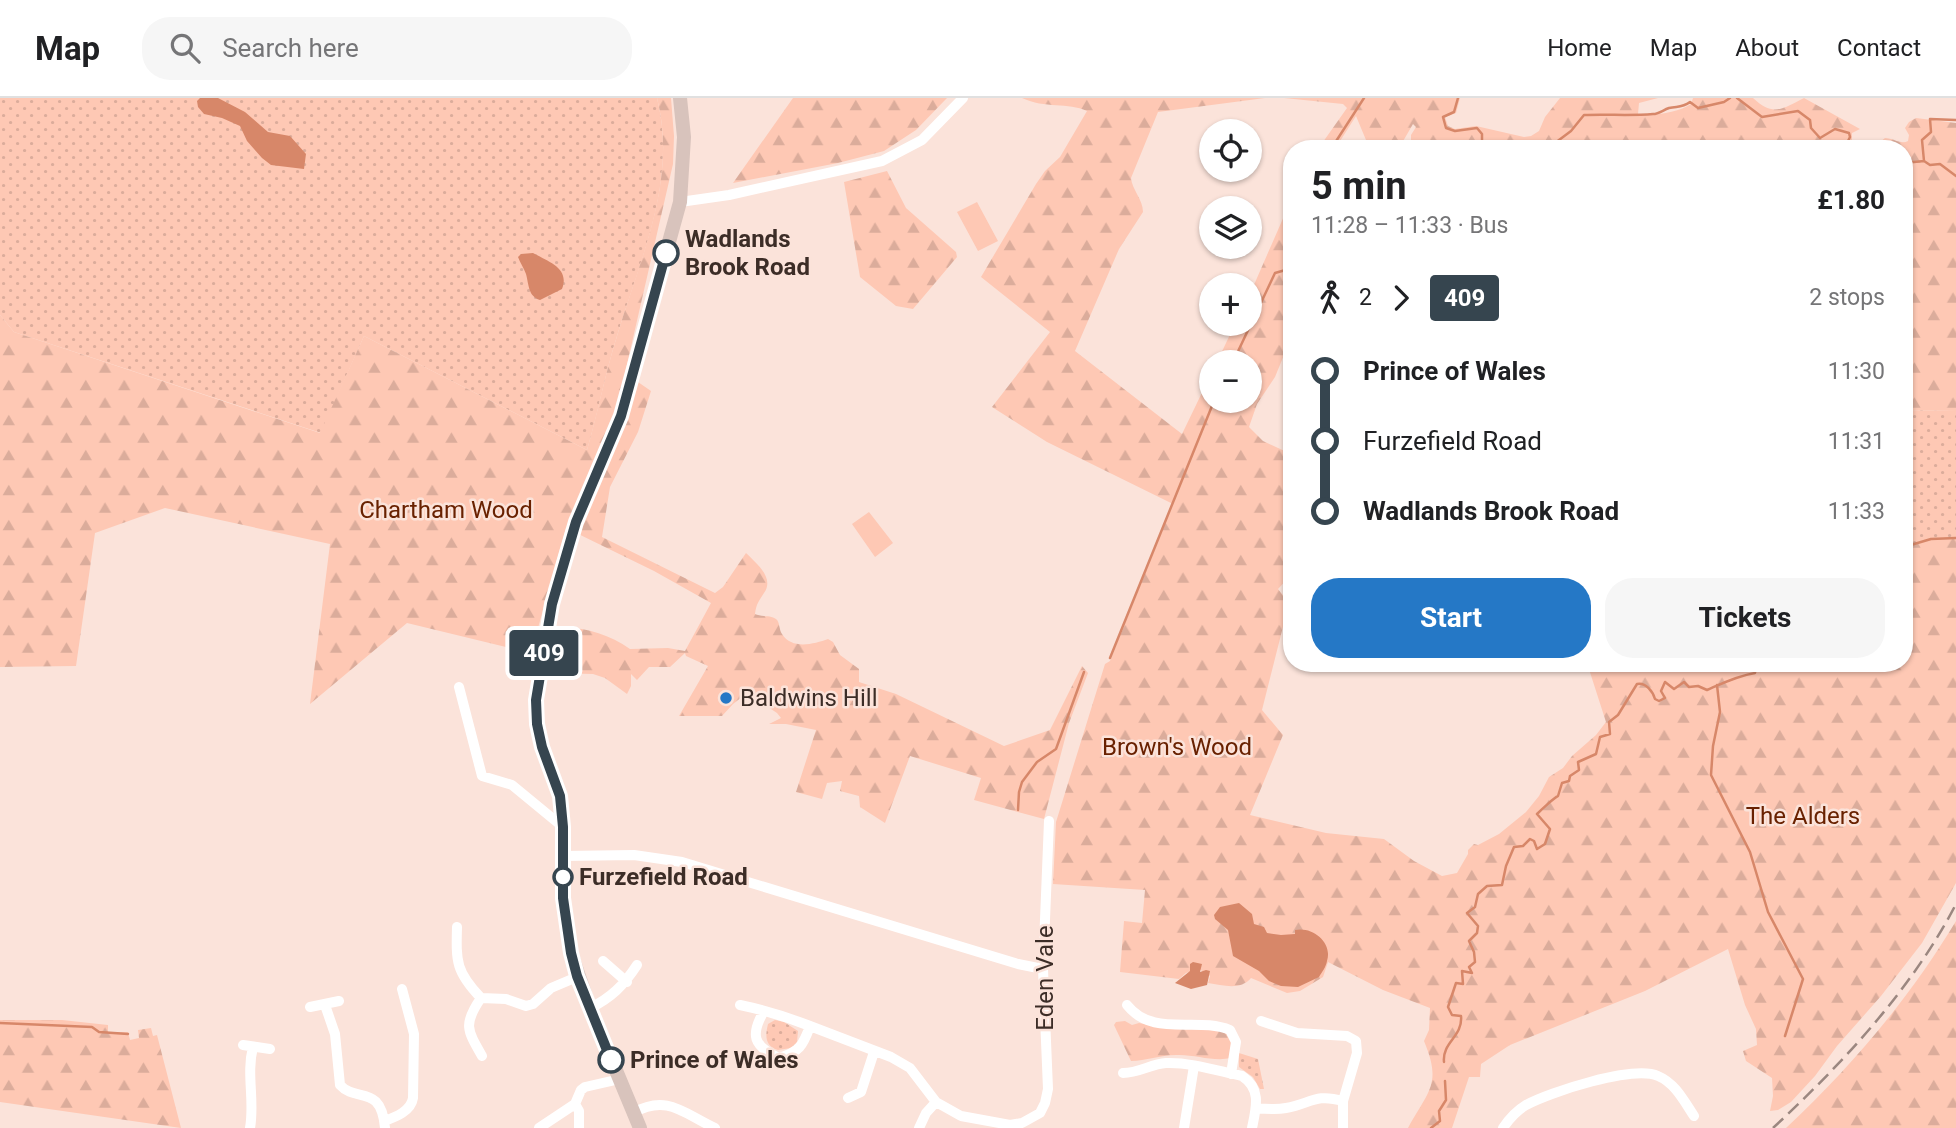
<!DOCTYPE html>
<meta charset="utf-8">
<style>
:root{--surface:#fff;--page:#f6f6f6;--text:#202124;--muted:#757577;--line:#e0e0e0;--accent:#2578c6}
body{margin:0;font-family:Roboto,sans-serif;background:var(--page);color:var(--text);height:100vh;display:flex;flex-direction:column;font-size:26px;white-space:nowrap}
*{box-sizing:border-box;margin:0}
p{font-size:23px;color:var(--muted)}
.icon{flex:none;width:38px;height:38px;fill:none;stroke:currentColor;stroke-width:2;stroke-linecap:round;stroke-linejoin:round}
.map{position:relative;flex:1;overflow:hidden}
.panel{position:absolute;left:1283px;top:42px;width:630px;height:532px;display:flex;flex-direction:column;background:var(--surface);border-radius:28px;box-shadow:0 2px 5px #0004}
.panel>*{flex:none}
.badge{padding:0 14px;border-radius:5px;font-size:24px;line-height:46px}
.buttons{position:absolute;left:1199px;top:21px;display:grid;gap:14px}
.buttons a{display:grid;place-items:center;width:63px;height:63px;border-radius:50%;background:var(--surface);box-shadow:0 2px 5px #0004;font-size:35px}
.map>.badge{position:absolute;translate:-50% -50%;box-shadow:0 0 0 4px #fff}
.legs{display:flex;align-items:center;gap:10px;height:77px;padding:0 28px;font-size:23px}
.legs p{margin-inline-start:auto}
.head{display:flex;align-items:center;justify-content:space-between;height:119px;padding:0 28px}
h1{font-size:38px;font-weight:700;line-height:52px}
.cta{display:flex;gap:14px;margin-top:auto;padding:14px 28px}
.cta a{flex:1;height:80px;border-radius:28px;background:var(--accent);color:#fff;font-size:28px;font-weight:700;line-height:80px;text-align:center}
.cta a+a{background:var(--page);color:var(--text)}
ul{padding:0 28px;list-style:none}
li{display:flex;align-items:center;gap:24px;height:70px;font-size:26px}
li i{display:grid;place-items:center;width:10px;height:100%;margin:0 9px;background:currentColor}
li i::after{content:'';width:18px;height:18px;margin:-9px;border:5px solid;border-radius:50%;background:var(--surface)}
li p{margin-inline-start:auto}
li:first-child i{background:linear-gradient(#0000 50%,currentColor 0)}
li:last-child i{background:linear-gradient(currentColor 50%,#0000 0)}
header{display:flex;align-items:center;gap:42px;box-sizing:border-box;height:98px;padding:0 35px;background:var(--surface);border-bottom:2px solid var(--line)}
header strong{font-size:33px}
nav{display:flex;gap:38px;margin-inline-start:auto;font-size:24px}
.search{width:490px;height:63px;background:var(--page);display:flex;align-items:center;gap:18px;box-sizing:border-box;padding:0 24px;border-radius:28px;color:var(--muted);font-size:26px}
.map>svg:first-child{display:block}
</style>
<header>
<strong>Map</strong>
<div class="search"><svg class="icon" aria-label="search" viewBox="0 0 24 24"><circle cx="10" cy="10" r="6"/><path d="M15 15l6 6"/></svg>Search here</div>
<nav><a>Home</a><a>Map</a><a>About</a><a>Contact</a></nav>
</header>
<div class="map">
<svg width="1956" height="1030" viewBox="0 0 1956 1030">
<defs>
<pattern id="grass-dots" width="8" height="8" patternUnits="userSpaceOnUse" patternTransform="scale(1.75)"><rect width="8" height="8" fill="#fec8b4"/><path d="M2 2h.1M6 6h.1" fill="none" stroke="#dbac9b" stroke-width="1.8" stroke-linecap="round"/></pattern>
<pattern id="forest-firs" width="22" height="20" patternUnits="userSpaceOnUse" patternTransform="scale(1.75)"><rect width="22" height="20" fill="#fec8b4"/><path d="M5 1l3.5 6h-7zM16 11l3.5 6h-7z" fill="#dbac9b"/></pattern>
</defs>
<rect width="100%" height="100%" fill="#fbe3da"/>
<!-- grass -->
<path fill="url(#grass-dots)" d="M0,0H657C678,83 640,161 617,238C605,276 598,315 587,352L364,238L321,335L14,234L0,217Z
M1904,312L1956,313V440L1931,441L1904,449Z
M775,922L784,924L798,933L797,944L791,950L778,952C765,948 765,938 768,926Z
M1239,955L1258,961L1264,991H1260L1253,979L1239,969Z"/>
<!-- forest -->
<path fill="url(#forest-firs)" d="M657,0H671L674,38L673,66L625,275L651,293L638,334L610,389L602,439L715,495L723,489L746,455C756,465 775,480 764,495C759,503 756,506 755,516C761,519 771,517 776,521C780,524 779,532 782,536C792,552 814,546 828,541L833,544L840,557L859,571V584L896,596L1004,648L1050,632L1082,568L1088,575L1069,625L1044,721L974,702L981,680L910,658L885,725L860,709L859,698L840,693L842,683L827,685L822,701L796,694L816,632L786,626H769L781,620L777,615L759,603L752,591L733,606L722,618H679L708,568L686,558L685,555L670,569H649L637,582L631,576V588L627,596L605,580L593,576L550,575L564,529C588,530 610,537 630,551L668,550L685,553L711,505L654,473L566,430L531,555L407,525L310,606L330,446L165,410L95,435L76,568L0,569V217L14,234L320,335L364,238L587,352C598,314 605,276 617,238C640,160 678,82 657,0Z
M793,0H947L916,32L884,53L838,65L733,85Z
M1022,0H1265L1158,14L1131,80C1132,92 1143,101 1143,114L1119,151L1075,253L1182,336L1211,276V303H1250V264H1217L1235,226H1250V196L1291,102V169L1284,220L1286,252L1275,279L1257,306L1249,329L1263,343L1291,356V477L1278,491L1289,505L1262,612L1283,637L1250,717L1326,735L1384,741L1414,763L1442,778L1457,775L1468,756V752L1474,746L1478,747L1499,736L1526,714L1539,698L1549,679L1563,670L1572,658L1596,637L1606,624L1587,565H1904V449L1931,441L1956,440V785L1922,845L1881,898L1837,948L1815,978L1791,1004L1778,1012L1770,1013L1773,998L1772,980L1746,963L1743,953L1757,947L1756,931L1745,907L1728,851L1645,893L1510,947L1481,966L1480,979H1469L1452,1030H1408C1429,992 1442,986 1424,943L1429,932L1430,910L1383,892L1328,864L1323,879L1300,893L1287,895L1251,880C1240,893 1223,887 1208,885L1210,878L1199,871L1186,875L1179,881L1120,874L1124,823L1142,825L1145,792L1053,786L1056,724L1105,566L1110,563L1173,406L1047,344L992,309L1050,234L981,179L1036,86L1045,73L1060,59L1087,13C1068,4 1045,11 1022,0Z
M1284,0H1460L1456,15L1445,19L1448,28L1455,31L1476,28L1524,39L1531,38L1539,33L1545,19L1560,0H1658L1639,5L1638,16C1653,19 1679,14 1691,6L1693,0H1753C1773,19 1782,11 1804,0L1860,31L1852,35V43L1872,50L1885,40C1893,40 1901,47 1908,43L1909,37L1905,30L1909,24L1916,20L1956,25V313L1904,312V51H1411V37L1416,29L1413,26L1402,45L1396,51H1366V42L1356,18L1335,51H1318L1347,10L1343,6Z
M887,73L906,110L956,154L957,159L913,211L896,208L860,179L844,84Z
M1956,823V1030H1786C1852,968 1909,901 1956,823Z
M0,922H62L108,927V934H128L130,942L139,940L138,932L151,930L153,938L157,937L181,1030L0,1004Z
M1125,923L1132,927L1139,925L1169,931L1217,930L1232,939L1231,960C1213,964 1194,956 1176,957C1160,957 1146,963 1131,963L1114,927L1116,924Z"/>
<!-- pitch -->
<path fill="#fec8b4" d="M977,104L998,143L978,153L957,114Z
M869,414L893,445L875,459L852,426Z"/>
<!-- water -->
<path fill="#d78769" d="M200,0H218L245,14L268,34L290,38L306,56L304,71L271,67L262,60L247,43L240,28L222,20L204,16L198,9L197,3Z
M533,155C549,164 570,170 562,191L540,202C528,198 529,187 526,176C524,170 520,165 518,159L521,156Z
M1239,805L1252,816L1254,826L1264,829L1267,835L1281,837L1295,836V832C1312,828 1333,844 1327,863C1326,869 1322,874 1319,879L1298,889L1281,888L1269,883L1259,873L1233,858L1228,832L1215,821L1214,817L1220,809Z
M1193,864L1202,866L1200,874L1206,872L1210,873L1207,887L1191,891L1175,885L1190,873V866Z"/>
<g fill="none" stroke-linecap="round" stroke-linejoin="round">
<!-- stream -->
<path stroke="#d78769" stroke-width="2.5" d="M1458,0L1454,14L1443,19L1446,30L1455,33L1477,30L1482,36V47L1487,51
M1737,0L1762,19L1798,13L1810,22L1811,30L1820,40L1835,31L1849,35L1850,39L1844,51
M1331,51L1364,0
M1547,51L1571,33L1584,17C1608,16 1630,18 1653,16C1659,16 1663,12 1669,10C1678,8 1682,10 1690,4L1698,10L1724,4L1730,0
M1924,63L1922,42L1931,34L1930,21L1956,22
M1904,65L1924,63L1930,67L1940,66L1956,78
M1233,264L1275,175L1289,171L1292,164
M1904,449L1931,441L1956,440
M1110,560L1214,303
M1717,587L1720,614L1713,648L1711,677L1750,754L1768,814L1803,881L1785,938
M1018,712L1019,694L1022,684L1037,664L1056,651L1084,574
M0,925L92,929L99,934L128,936
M1444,964C1442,944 1463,939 1461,918L1452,917L1448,909L1456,885L1463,886L1462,873L1472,875L1469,869L1475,864L1474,854L1469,843L1477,835L1478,828L1467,815L1475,809L1478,796L1487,788L1502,787L1506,768L1514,749L1523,748L1530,741L1534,743L1537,751L1545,746L1550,731L1537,716C1541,712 1555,699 1558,698L1562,685L1569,683L1570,678L1579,672L1578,664L1596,656L1600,639L1610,636L1609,624L1618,617L1637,586C1646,584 1653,594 1655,601L1659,603L1665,600L1661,593L1665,584L1674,591L1684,584L1689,589L1698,588L1707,592C1723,585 1737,578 1755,575L1756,565
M1431,1030L1440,1023L1439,1013L1446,1002L1445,983"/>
<!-- street -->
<path stroke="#fff" stroke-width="10" d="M680,104L729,97L882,63L922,42L963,0
M459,589L482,678L512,687L563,729
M563,758L634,757L682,764L1018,866L1043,871
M457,829C456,864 456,874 481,900L506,901L526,908L533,906L551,890L577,879
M603,863L627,884
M481,900C463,926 467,932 482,958
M325,907L335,936L340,987C356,1005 381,985 385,1030
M740,907C764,912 787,919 810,928C803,948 799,954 779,960C753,948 750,937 764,913
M1127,907C1153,940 1197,918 1230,932L1236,944L1231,976
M310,909L339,903
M590,910C611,900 624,887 637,867
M1261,923L1297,935L1347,938L1356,943L1357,955L1343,1003V1030
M810,928L891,959L910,970L936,1004L961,1018L1010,1027L1022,1025L1040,1015L1045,1005L1048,991L1043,871L1049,723
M243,947L270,951
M1123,975C1139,975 1151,966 1166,965C1190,964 1218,973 1242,978C1262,991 1256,1010 1252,1030
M848,1000L861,994L874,954
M575,1006L579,1013V1030
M1257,1010C1266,1011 1276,1012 1286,1010C1311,1006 1314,995 1343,1003
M633,1015C667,996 683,1015 715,1030
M384,1023C396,1019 411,1013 413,1000L414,936L402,891
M250,1030C255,1003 246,976 253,949
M539,1030L575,1006L581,992L585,989L620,981
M919,1030L926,1015L936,1004
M1184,1030L1194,968
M1503,1030C1509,1021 1516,1013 1526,1007C1550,994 1633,967 1658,978C1675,985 1684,1003 1694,1018"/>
<!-- secondary -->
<path stroke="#d8c3bc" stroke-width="14" d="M640,1030L590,910L571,855L563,800V729L560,698L542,649L537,626L536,602L552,506L576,424L621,318L680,104L684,39L680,0"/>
<!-- rail -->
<path stroke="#9b8780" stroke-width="2.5" stroke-dasharray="14 7" stroke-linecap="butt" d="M1773,1030C1843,965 1912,891 1956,806"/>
</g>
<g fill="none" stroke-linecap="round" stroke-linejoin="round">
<defs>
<path id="line-1" d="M611,962L577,878L571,855L563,800V729L560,698L542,649L537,626L536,602L552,506L576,424L621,318L666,155"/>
</defs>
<!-- line-1 casing -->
<use href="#line-1" stroke="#fff" stroke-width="16"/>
<!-- line-1 -->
<use href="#line-1" stroke="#36454f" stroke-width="10"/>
</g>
<!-- markers -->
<g fill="#fff" stroke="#36454f" stroke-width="3.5">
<circle cx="666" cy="155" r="12"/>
<circle cx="563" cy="779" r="9"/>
<circle cx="611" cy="962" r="12"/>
</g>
<circle fill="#2578c6" stroke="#fbe3da" stroke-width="2.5" cx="726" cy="600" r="7"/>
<g text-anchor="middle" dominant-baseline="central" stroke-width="5" stroke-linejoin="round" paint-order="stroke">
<!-- stop labels -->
<g font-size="24" font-weight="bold" fill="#3c2d27" stroke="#fbe3da" text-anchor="start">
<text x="685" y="141">Wadlands<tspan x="685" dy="28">Brook Road</tspan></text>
<text x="579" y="779">Furzefield Road</text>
<text x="630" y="962">Prince of Wales</text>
</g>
<!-- park labels -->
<g font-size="24" fill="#692100" stroke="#fbe3da">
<text x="446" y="412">Chartham Wood</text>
<text x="1177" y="649">Brown's Wood</text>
<text x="1803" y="718">The Alders</text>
</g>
<!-- poi labels -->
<g font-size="24" fill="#3c2d27" stroke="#fbe3da" text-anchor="start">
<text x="740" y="600">Baldwins Hill</text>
</g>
<!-- street labels -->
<g font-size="24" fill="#3c2d27" stroke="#fbe3da">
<text transform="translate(1045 880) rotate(-90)">Eden Vale</text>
</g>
</g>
</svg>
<div class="buttons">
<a><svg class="icon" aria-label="locate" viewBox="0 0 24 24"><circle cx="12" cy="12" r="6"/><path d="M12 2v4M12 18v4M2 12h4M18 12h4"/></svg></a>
<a><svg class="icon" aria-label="layers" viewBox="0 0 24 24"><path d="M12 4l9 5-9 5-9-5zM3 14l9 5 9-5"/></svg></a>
<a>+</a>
<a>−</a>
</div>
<b class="badge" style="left:544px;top:555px;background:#36454f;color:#fff">409</b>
<section class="panel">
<div class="head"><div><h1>5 min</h1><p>11:28 – 11:33 · Bus</p></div><b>£1.80</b></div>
<div class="legs"><svg class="icon" aria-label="walk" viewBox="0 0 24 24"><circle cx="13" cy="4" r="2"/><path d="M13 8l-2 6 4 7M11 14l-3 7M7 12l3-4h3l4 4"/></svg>2<svg class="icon" aria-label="forward" viewBox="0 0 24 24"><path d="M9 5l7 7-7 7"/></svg><b class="badge" style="background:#36454f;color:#fff">409</b><p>2 stops</p></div>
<ul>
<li><i style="color:#36454f"></i><b>Prince of Wales</b><p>11:30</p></li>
<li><i style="color:#36454f"></i><span>Furzefield Road</span><p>11:31</p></li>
<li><i style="color:#36454f"></i><b>Wadlands Brook Road</b><p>11:33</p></li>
</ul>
<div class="cta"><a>Start</a><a>Tickets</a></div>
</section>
</div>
